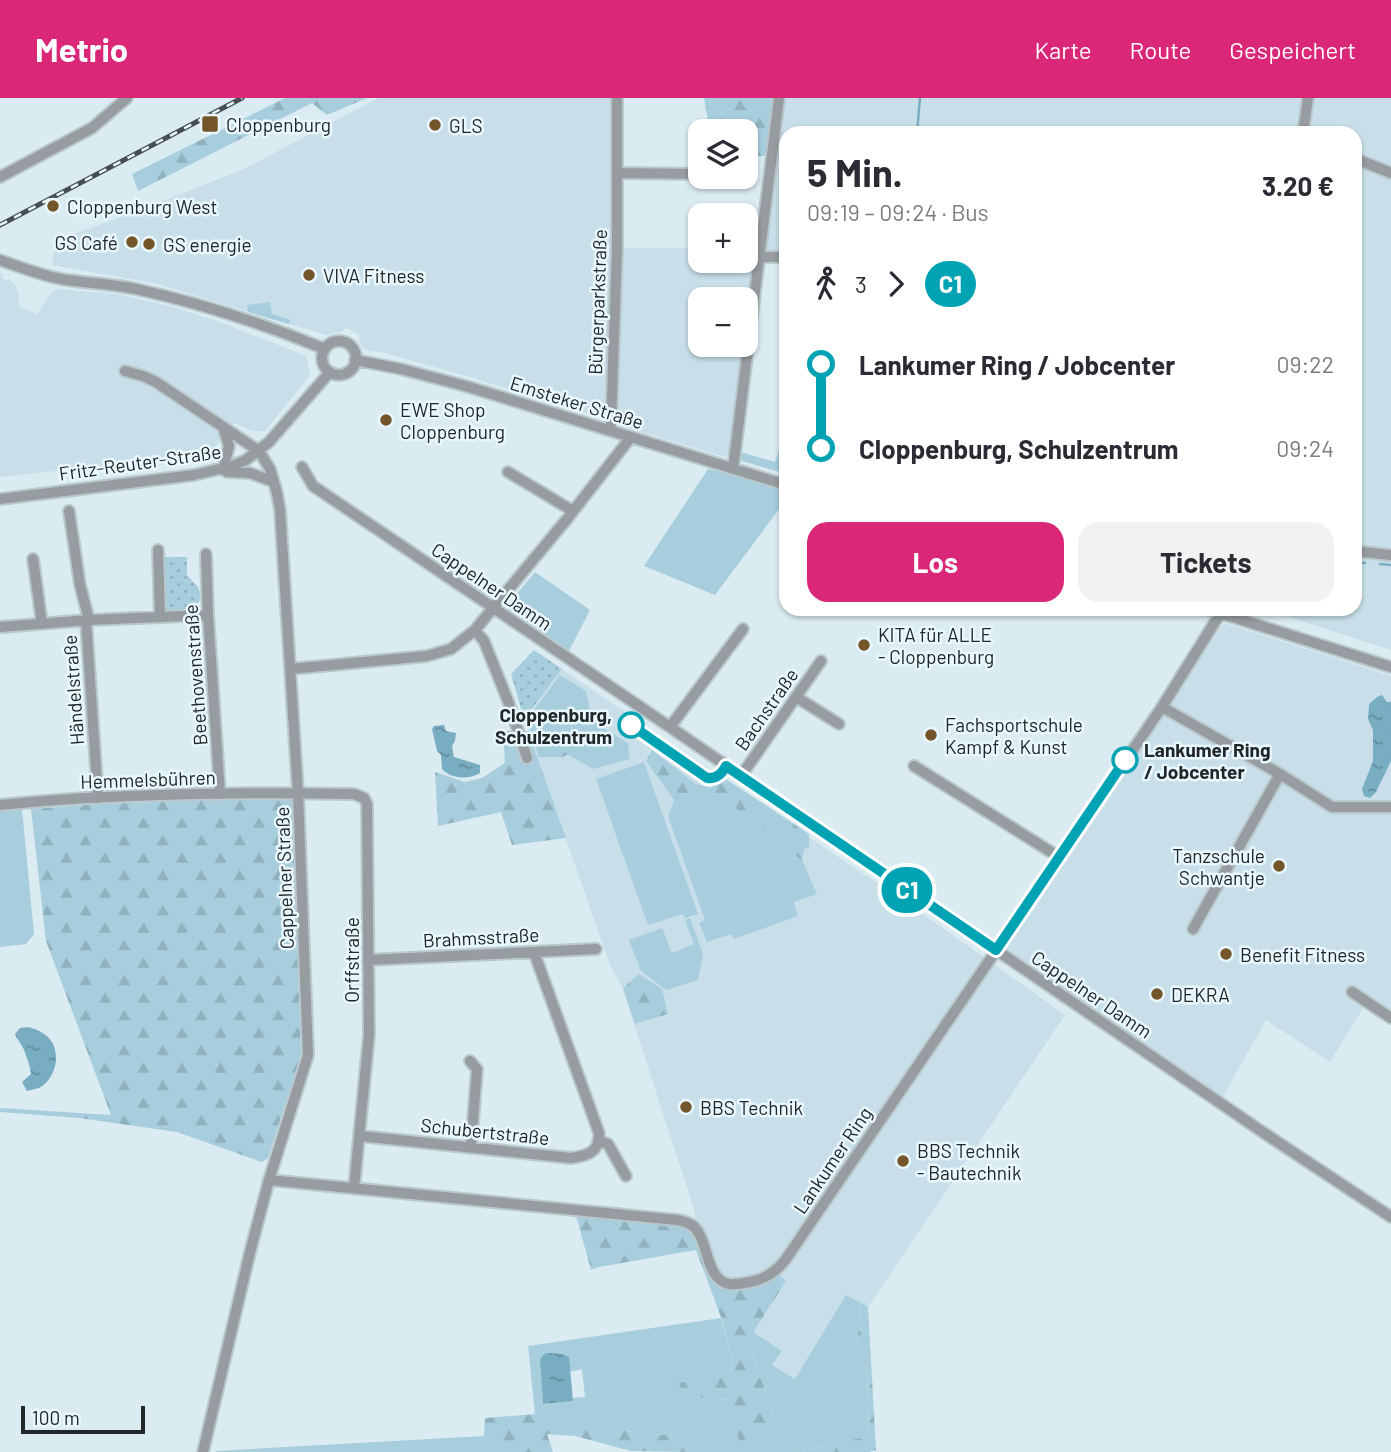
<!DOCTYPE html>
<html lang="de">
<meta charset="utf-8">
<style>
:root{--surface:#fff;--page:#f2f2f3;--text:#2b2b33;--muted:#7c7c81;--accent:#db2777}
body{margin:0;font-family:Barlow,sans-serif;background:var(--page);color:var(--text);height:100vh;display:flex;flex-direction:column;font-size:26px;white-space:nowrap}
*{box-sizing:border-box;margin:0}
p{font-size:23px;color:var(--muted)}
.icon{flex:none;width:38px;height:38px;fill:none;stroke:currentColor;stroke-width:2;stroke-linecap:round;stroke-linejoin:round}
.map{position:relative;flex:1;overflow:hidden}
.drawer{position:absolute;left:779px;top:28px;width:583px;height:490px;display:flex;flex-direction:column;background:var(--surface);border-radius:21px;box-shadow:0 2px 5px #0004}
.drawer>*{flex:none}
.badge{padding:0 14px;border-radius:23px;font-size:24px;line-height:46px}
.tools{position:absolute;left:688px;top:21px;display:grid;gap:14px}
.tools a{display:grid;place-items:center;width:70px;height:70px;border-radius:14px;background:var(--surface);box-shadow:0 2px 5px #0004;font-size:35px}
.scale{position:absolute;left:21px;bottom:18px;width:124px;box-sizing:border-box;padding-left:7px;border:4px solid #212729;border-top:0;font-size:19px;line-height:24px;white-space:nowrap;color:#212729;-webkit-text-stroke:5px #e8f8fe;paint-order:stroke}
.map>.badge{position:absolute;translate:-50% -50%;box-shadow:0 0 0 4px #fff}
.legs{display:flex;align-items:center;gap:10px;height:77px;padding:0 28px;font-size:23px}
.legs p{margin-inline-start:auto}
.head{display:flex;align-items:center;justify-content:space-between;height:119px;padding:0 28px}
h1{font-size:38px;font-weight:700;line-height:52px}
.cta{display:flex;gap:14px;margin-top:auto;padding:14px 28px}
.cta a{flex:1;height:80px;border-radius:21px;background:var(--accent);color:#fff;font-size:28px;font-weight:700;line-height:80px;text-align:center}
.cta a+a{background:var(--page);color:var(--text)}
ul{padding:0 28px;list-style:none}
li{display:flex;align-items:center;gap:24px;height:84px;font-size:26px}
li i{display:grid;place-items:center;width:10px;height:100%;margin:0 9px;background:currentColor}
li i::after{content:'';width:18px;height:18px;margin:-9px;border:5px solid;border-radius:50%;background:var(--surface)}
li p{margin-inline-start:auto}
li:first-child i{background:linear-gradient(#0000 50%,currentColor 0)}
li:last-child i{background:linear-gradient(currentColor 50%,#0000 0)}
header{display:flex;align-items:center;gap:42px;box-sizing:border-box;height:98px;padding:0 35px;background:var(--accent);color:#fff}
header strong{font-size:33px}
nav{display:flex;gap:38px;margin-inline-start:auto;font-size:24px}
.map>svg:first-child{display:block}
</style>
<header>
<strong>Metrio</strong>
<nav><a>Karte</a><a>Route</a><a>Gespeichert</a></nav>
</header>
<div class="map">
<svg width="1391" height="1354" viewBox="0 0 1391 1354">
<defs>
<pattern id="forest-firs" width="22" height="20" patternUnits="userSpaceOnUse" patternTransform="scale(1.75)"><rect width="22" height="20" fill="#a8cedd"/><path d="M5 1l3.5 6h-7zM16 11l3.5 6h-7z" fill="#90b1be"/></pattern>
<pattern id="park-dots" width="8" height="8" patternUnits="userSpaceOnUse" patternTransform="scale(1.75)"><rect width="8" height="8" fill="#a8cedd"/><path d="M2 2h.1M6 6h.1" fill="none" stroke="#90b1be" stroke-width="1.8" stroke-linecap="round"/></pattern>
<pattern id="water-ripples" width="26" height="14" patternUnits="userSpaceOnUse" patternTransform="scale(1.75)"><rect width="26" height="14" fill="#79adc1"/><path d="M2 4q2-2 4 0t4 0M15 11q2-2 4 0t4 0" fill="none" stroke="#638d9d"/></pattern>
</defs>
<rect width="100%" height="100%" fill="#daebf1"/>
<!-- built -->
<path fill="#c8dfe9" d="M378,0H611L612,152L606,321L463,277L381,254L366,252L360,246L359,237L346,230L341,234L327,237L267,220L158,186L52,167L54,154L63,140L148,109L246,70Z
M784,0H1391V552L1265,511H1354V35H786V153L763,154Z
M624,150H700V163H746V150H757L746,233V201H700V247H744L731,350L725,359L615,326L618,225Z
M0,175L3,177L2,179L6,183L8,181L15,187L19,198L18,208L37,216L52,194L57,191L116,196L170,208L217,223L306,258L310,277L265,333H252L234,325L217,347L206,357L0,379Z
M1224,525L1391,578V924L1365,907L1330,964L1266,922L1222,1000L1003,851Z
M562,571L943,830L1065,917L868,1209L846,1198L795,1282L772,1267L782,1253L752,1233L786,1183L768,1170L756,1176L731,1182L723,1178L702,1129L696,1123L694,1111L621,886L611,870L524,621Z"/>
<!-- grass -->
<path fill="#a8cedd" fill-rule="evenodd" d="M270,204L272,216L290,222L289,226L248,214L247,207Z
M784,338H786V376L739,362L740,354L775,364Z
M708,371L786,389V402L715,497L644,468Z
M535,474L590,512L569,553L506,509Z
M560,577L586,593L591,618L600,628L628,645L630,661L593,671L560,652L534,612Z
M644,664L698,816L685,820L683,816L648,827L596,681Z
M709,694L734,700L785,735L793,756L802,762L817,796L794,804L798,818L734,841L731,836L707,844L699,825L705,822L668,718Z
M22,711L34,836L26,846L0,849V713Z
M690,820L703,856L698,882L666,892L641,873L629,842L662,830L672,855L694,846L685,822Z
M846,1197L861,1205L857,1247L867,1272L869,1338L797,1354H688L685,1339L615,1332L593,1326H542L535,1316L528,1248L721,1220L735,1272L680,1285L682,1298L731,1302L740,1342L779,1332L748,1242L752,1233L782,1253L772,1267L795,1281ZM563,1256L569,1259V1274L582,1271L585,1299L573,1300V1303L543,1306L540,1262L542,1258Z
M484,1338L494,1354H216V1353Z"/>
<!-- forest -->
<path fill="url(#forest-firs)" d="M285,0H367L327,17L312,5L138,93L132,76Z
M704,0H776L768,58H746V33H710Z
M534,612L560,652L568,656L563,659H539L527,621Z
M503,633H528L566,740L512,747L501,714L438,728L435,674L465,684L482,680L505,665Z
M652,652L696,686L710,690L726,681L809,736V750L804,751L802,762L793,756L785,735L767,740L762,719L742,724L733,700L713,706L709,694L668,718L674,702L646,663Z
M292,699L301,957L268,1060L262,1064L177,1034L79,1020L0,1014V1010L111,1017L46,843L31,711L100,706Z
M639,876L662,891L668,916L635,926L623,890Z
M575,1114L676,1126L692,1134L698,1151L701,1152L715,1187C718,1189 722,1191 726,1192C743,1195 765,1186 779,1177L786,1183L748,1242L779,1332L739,1343L731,1302L682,1298L679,1285L735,1272L722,1222L696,1152L599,1169L591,1172Z
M861,1205L868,1209L876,1352L869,1354H797L869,1338L867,1272L857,1247Z
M535,1316L542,1326H593L615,1332L685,1339L688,1354L631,1353L575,1338L547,1336L553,1354H494L484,1338L485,1320Z"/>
<!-- park -->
<path fill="url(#park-dots)" d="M161,459H187V477L198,489L201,500C194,515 182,512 167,513L162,508Z
M534,552L562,571L524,621L511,576Z"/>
<!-- water -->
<path fill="url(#water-ripples)" d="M1382,597L1387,604H1391V663L1376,694L1370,700L1364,698L1362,691L1373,663V632L1368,621L1369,606L1377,599Z
M444,627L446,633L456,635L455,643L452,648L454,659L480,667V675C469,682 451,681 442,671L441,657L437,653L432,631L434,628Z
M28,929C37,931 47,936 52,944C61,960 54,982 39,990C35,991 31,992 27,993L22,984L31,976C30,968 27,960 24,952C22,946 17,942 15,936L20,930Z
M547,1255L563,1256L569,1259L573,1303L543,1306L540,1262L542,1258Z"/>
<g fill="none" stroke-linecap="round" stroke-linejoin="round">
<!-- stream -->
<path stroke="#79adc1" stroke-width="2.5" d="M917,35L920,0
M1354,464L1365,465
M1380,466L1391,467"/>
<defs>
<path id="minor" d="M1303,35L1308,0
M1354,60L1391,75
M617,75L700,76
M0,79L92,30L127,0
M759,159H786
M0,162C20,169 40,177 61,181C86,185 111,186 136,191C200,205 264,226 325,251
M322 260a17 17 0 1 1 34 0a17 17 0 1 1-34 0Z
M355,262L401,271L469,289L786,387
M125,273L143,278L156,284L259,353L270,371L277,395L280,412L298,695L308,957L269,1082L250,1154L203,1354
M223,329L229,348L223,372
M609,332L611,326L617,151V0
M302,369L313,388L639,608L1270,1039L1391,1119
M733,371L779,0
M227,374L250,375L274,384
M508,374L573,413
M0,401L194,377L232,368L246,362L269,344L330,274
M69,413L80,487L89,522
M158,452L160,519
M1354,453L1391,457
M206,456L208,517L220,696
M33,461L42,526
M1207,511L1391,569
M86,522L98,700
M0,529L89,522L208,517
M475,532L484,543L508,603L527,660
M290,571L427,558L451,551L475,532L493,510L567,421L631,339
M796,599L839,626
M1162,609L1280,676L1332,709H1391
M670,629L743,531
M914,668L1059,759
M741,678L821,563
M0,707C116,695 237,694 354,696L364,700L367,706L369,937L354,1090
M1193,831L1280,676
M368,862L596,851
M1352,894L1391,920
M470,963L477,971L471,1049
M360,1038L571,1060C587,1058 600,1054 599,1035L534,854
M600,1043L608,1046L626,1078
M269,1082L677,1122C683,1123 688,1124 693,1128C709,1141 705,1182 729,1186C735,1187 744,1185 750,1184C766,1181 777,1173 786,1161L1162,609L1223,511"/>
</defs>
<!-- minor casing -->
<use href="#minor" stroke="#b9c8cd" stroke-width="14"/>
<!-- minor -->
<use href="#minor" stroke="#969c9f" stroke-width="10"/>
<defs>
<path id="rail" d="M0,127L242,0"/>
</defs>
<!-- rail casing -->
<use href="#rail" stroke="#464e51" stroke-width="5"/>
<!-- rail -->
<use href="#rail" stroke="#e8f8fe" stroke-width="2.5" stroke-dasharray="8" stroke-linecap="butt"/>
</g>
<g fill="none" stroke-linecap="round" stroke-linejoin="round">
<defs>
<path id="line-1" d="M631,627L707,680C716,681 722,676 726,668L996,852L1125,662"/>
</defs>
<!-- line-1 casing -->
<use href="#line-1" stroke="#fff" stroke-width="16"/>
<!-- line-1 -->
<use href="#line-1" stroke="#00a3b4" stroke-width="10"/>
</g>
<!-- markers -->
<g fill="#74552a" stroke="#e8f8fe" stroke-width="2.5">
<rect x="201" y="17" width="18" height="18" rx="3.5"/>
<circle cx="435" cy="27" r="7"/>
<circle cx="53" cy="108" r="7"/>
<circle cx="132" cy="144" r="7"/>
<circle cx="149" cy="146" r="7"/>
<circle cx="309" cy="177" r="7"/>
<circle cx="386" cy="322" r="7"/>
<circle cx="864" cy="547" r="7"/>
<circle cx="931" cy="637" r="7"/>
<circle cx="1279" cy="768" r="7"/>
<circle cx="1226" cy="856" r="7"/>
<circle cx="1157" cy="896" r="7"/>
<circle cx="686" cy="1009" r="7"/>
<circle cx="903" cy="1063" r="7"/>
</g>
<g fill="#fff" stroke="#00a3b4" stroke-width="3.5">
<circle cx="631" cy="627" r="12"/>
<circle cx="1125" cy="662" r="12"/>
</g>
<g text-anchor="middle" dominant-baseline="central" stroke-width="5" stroke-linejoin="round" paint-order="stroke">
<!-- poi labels -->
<g font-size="19" fill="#212729" stroke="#e8f8fe" text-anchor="start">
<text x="226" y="26">Cloppenburg</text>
<text x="449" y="27">GLS</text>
<text x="67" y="108">Cloppenburg West</text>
<text x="118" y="144" text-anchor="end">GS Café</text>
<text x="163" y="146">GS energie</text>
<text x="323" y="177">VIVA Fitness</text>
<text x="400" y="311">EWE Shop<tspan x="400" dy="22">Cloppenburg</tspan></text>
<text x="878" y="536">KITA für ALLE<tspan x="878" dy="22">- Cloppenburg</tspan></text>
<text x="945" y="626">Fachsportschule<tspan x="945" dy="22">Kampf &amp; Kunst</tspan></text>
<text x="1265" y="757" text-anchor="end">Tanzschule<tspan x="1265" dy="22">Schwantje</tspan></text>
<text x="1240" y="856">Benefit Fitness</text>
<text x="1171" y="896">DEKRA</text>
<text x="700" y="1009">BBS Technik</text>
<text x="917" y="1052">BBS Technik<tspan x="917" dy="22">- Bautechnik</tspan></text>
</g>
<!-- street labels -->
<g font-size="19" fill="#212729" stroke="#e8f8fe">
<text transform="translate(597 204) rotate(-88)">Bürgerparkstraße</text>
<text transform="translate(577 304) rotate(17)">Emsteker Straße</text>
<text transform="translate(140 364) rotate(-8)">Fritz-Reuter-Straße</text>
<text transform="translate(492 488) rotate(34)">Cappelner Damm</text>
<text transform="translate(195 577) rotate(-94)">Beethovenstraße</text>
<text transform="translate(73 592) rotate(-94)">Händelstraße</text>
<text transform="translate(766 611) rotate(-55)">Bachstraße</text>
<text transform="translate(148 681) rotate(-2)">Hemmelsbühren</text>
<text transform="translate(284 780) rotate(-92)">Cappelner Straße</text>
<text transform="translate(481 839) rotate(-3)">Brahmsstraße</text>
<text transform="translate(351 862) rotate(-90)">Orffstraße</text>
<text transform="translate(1092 896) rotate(34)">Cappelner Damm</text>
<text transform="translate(485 1033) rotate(6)">Schubertstraße</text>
<text transform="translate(832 1062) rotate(-56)">Lankumer Ring</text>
</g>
<!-- stop labels -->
<g font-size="19" font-weight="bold" fill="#212729" stroke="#e8f8fe" text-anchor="end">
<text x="612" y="616">Cloppenburg,<tspan x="612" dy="22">Schulzentrum</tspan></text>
<text x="1144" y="651" text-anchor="start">Lankumer Ring<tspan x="1144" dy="22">/ Jobcenter</tspan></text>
</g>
</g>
</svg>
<div class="tools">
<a><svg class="icon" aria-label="layers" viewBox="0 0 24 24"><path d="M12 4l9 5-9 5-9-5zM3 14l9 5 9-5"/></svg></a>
<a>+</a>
<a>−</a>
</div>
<div class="scale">100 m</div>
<b class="badge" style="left:907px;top:792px;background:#00a3b4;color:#fff">C1</b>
<section class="drawer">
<div class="head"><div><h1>5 Min.</h1><p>09:19 – 09:24 · Bus</p></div><b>3.20 €</b></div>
<div class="legs"><svg class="icon" aria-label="walk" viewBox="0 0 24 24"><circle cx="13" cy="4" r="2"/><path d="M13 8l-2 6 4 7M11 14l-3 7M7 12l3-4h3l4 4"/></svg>3<svg class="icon" aria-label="forward" viewBox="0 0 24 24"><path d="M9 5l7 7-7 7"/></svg><b class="badge" style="background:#00a3b4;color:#fff">C1</b></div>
<ul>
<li><i style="color:#00a3b4"></i><b>Lankumer Ring / Jobcenter</b><p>09:22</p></li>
<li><i style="color:#00a3b4"></i><b>Cloppenburg, Schulzentrum</b><p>09:24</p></li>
</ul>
<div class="cta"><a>Los</a><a>Tickets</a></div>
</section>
</div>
